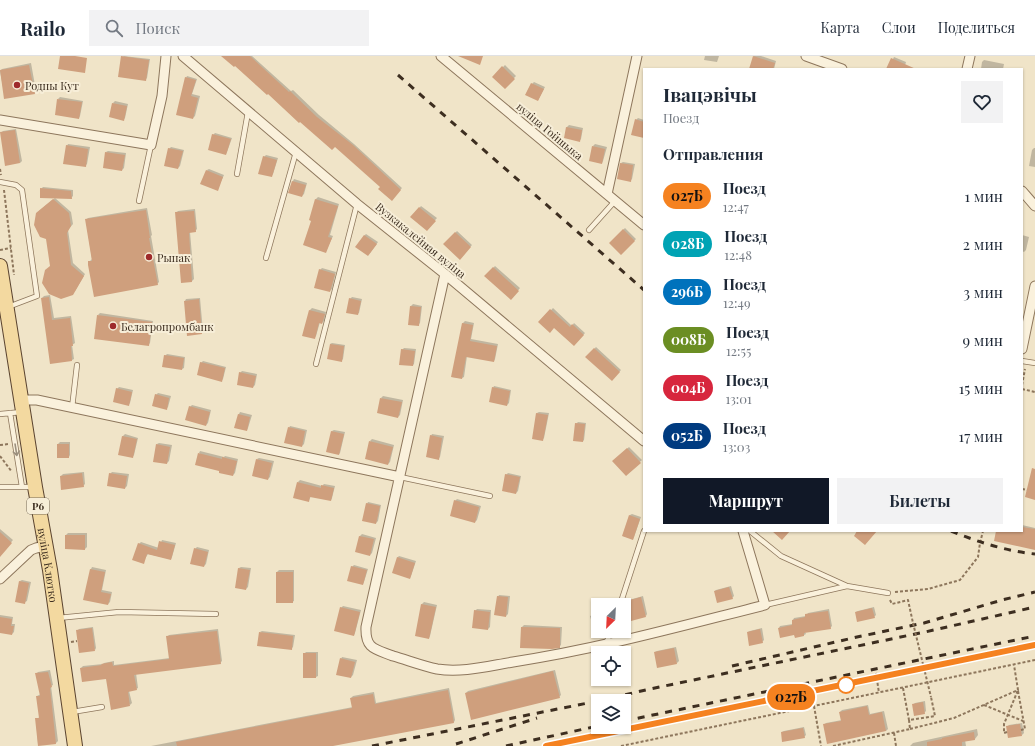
<!DOCTYPE html>
<html lang="ru">
<meta charset="utf-8">
<style>
:root{--surface:#fff;--page:#f2f2f3;--text:#1f2937;--muted:#747a83;--line:#e0e1e3;--accent:#111827}
body{margin:0;font-family:"Playfair Display",serif;background:var(--page);color:var(--text);height:100vh;display:flex;flex-direction:column;font-size:15px;white-space:nowrap}
*{box-sizing:border-box;margin:0}
p{font-size:13px;color:var(--muted)}
.icon{flex:none;width:22px;height:22px;fill:none;stroke:currentColor;stroke-width:2;stroke-linecap:round;stroke-linejoin:round}
.map{position:relative;flex:1;overflow:hidden}
.panel{position:absolute;left:643px;top:12px;width:380px;height:464px;display:flex;flex-direction:column;background:var(--surface);border-radius:0px;box-shadow:0 1px 3px #0004}
.panel>*{flex:none}
.badge{padding:0 8px;border-radius:13px;font-size:14px;line-height:26px}
.needle{width:26px;rotate:204deg}
.controls{position:absolute;left:591px;top:542px;display:grid;gap:8px}
.controls a{display:grid;place-items:center;width:40px;height:40px;border-radius:0px;background:var(--surface);box-shadow:0 1px 3px #0004;font-size:20px}
.map>.badge{position:absolute;translate:-50% -50%;box-shadow:0 0 0 2px #fff}
h2{padding:0 20px;font-size:15px;line-height:36px}
.round{display:grid;place-items:center;flex:none;width:42px;height:42px;border-radius:0px;background:var(--page)}
.summary{display:flex;align-items:center;justify-content:space-between;height:68px;padding:0 20px}
h1{font-size:19px;font-weight:700;line-height:30px}
.button{display:flex;gap:8px;margin-top:auto;padding:8px 20px}
.button a{flex:1;height:46px;border-radius:0px;background:var(--accent);color:#fff;font-size:16px;font-weight:700;line-height:46px;text-align:center}
.button a+a{background:var(--page);color:var(--text)}
ul{padding:0;list-style:none}
li{display:flex;align-items:center;gap:12px;height:48px;padding:0 20px}
li div{flex:1}
li b{display:block;font-size:15px}
li em{font-style:normal}
li .badge{min-width:44px;font-weight:700;text-align:center}
header{display:flex;align-items:center;gap:24px;box-sizing:border-box;height:56px;padding:0 20px;background:var(--surface);border-bottom:1px solid var(--line)}
header strong{font-size:19px}
nav{display:flex;gap:22px;margin-inline-start:auto;font-size:14px}
.search{width:280px;height:36px;background:var(--page);display:flex;align-items:center;gap:10px;box-sizing:border-box;padding:0 14px;border-radius:0px;color:var(--muted);font-size:15px}
.map>svg:first-child{display:block}
</style>
<header>
<strong>Railo</strong>
<div class="search"><svg class="icon" aria-label="search" viewBox="0 0 24 24"><circle cx="10" cy="10" r="6"/><path d="M15 15l6 6"/></svg>Поиск</div>
<nav><a>Карта</a><a>Слои</a><a>Поделиться</a></nav>
</header>
<div class="map">
<svg width="1035" height="690" viewBox="0 0 1035 690">
<rect width="100%" height="100%" fill="#f0e4c8"/>
<!-- shadow -->
<path fill="#0003" d="M123,0L150,3L147,22L145,24Z
M222,0H252L291,35L293,34L319,59L354,88L402,132L392,143L381,131L335,89L235,8Z
M705,0H719L717,6L704,4Z
M754,0H761L776,5L774,13L750,12Z
M894,1L906,6L904,13H888Z
M984,4L1004,8L1003,13H981L982,6Z
M31,7L36,35L34,37L5,42L0,15L2,13Z
M505,9L516,20L505,31L494,20Z
M187,20L197,23L192,38L200,40L195,60L193,62L186,22Z
M534,26L545,31L538,44L532,28Z
M60,41L83,45L80,60L79,62L58,43Z
M115,45L128,48L125,62L124,63L113,47Z
M638,62L644,64V81L636,64Z
M569,69L583,72L581,83L579,85L565,81L567,71Z
M16,73L22,105L20,107L1,77L3,75Z
M215,77L232,82L227,96L226,98L213,79Z
M68,88L90,91L87,108L85,110L67,90Z
M595,88L607,91L603,105L602,107L593,90Z
M171,91L184,94L180,110L178,112L169,93Z
M1034,92H1035V111L1029,110L1032,94Z
M108,95L126,97L124,112L122,114L106,96Z
M266,99L278,102L273,118L271,120L264,101Z
M623,106L635,108L632,123L630,125L621,107Z
M209,113L224,119L217,134L207,114Z
M294,123L307,127L304,138L302,140L290,136L293,125Z
M43,131L73,134V140L71,142L41,133Z
M318,141L339,148L330,179L333,180L326,195L313,164L310,163L316,143Z
M55,142L71,156L73,168L68,174L73,207L85,218L75,235L51,210L47,182L39,155Z
M421,150L437,162L427,173L412,161Z
M147,152L152,179L151,180L159,226L157,228L89,206L92,203L86,164L88,162Z
M195,153L197,173L195,175L190,176L194,223L192,225L182,226L176,157L178,155Z
M625,172L636,183L621,198L610,187Z
M457,175L472,189L460,202L445,188Z
M366,178L378,186L370,197L364,180Z
M1022,179L1029,181L1026,194L1024,196L1022,195Z
M495,210L520,232L511,243L486,220Z
M322,212L336,216L332,233L330,235L320,214Z
M50,239L54,262L71,260L75,287L72,289L74,303L72,304L51,307L42,242L44,240Z
M352,241L362,243L359,257L357,258L350,243Z
M200,242L203,276L201,277L188,279L185,245L186,243Z
M413,248L422,250L420,267L418,269L411,250Z
M312,252L326,256L324,265L322,267L320,266L316,280L314,282L304,279L310,254Z
M553,252L572,270L574,267L585,277L574,289L554,271L540,266Z
M100,257L153,265L150,287L148,289L98,259Z
M465,265L474,267L471,283L498,288L495,303L494,305L467,300L464,321L462,322L452,321L463,267Z
M332,287L345,289L343,303L341,305L330,288Z
M596,291L621,314L612,324L587,301Z
M404,292L416,293L414,308L413,309L402,294Z
M167,298L185,301L184,312L182,313L165,300Z
M203,305L226,311L223,323L221,325L201,307Z
M242,315L257,318L255,329L253,331L240,317Z
M494,330L511,334L509,347L507,349L493,332Z
M119,331L133,334L130,347L129,348L117,333Z
M158,337L171,340L168,351L166,353L156,339Z
M383,340L403,344L400,359L398,361L381,342Z
M192,349L211,354L208,367L206,369L190,351Z
M240,356L252,359L248,372L247,374L236,371L239,358Z
M539,356L549,357L544,382L542,384L537,357Z
M578,366L586,367L584,384L583,385L576,368Z
M290,370L307,374L304,388L302,390L289,372Z
M334,374L345,376L340,397L339,398L332,375Z
M125,378L138,382L134,399L132,401L119,398L123,380Z
M432,378L444,380L440,401L438,403L431,380Z
M372,383L394,389L390,406L388,408L370,385Z
M60,386H70V399L69,401L58,388Z
M159,387L172,389L169,405L167,407L157,388Z
M629,391L642,404L626,419L614,405Z
M200,395L224,401L225,400L238,403L235,417L233,419L220,414L199,397Z
M259,402L274,405L270,421L268,423L257,403Z
M84,416L85,428L83,430L61,420L63,418Z
M112,416L129,418L127,430L125,432L110,418Z
M508,417L521,420L518,435L516,437L506,419Z
M300,424L322,430L324,428L335,430L332,442L331,444L311,440L309,444L298,426Z
M457,443L481,450L477,464L475,466L455,445Z
M368,446L381,449L378,465L376,467L367,448Z
M632,458L641,461L634,481L633,483L623,480L630,459Z
M1022,469L1035,472V493L997,475H1022Z
M0,473L13,484L0,499Z
M68,477H87V491L85,493L66,479Z
M362,478L376,482L372,497L370,499L357,495L360,480Z
M162,484L176,487L172,501L171,503L148,498L143,506L139,488L141,486L159,492Z
M197,491L209,494L206,508L204,510L195,493Z
M399,500L416,505L411,520L410,522L397,502Z
M354,509L368,513L364,526L363,528L352,511Z
M92,511L106,514L102,534L112,536L110,546L108,548L85,543L91,513Z
M241,511L251,512L248,531L246,533L239,512Z
M279,514H294V545L292,546H277V516Z
M22,524L31,526L27,545L25,546L20,525Z
M731,530L734,540L732,542L715,535L716,534Z
M499,539L510,540L508,558L506,560L498,541Z
M643,540L647,558L646,560L627,545L629,544Z
M424,546L437,549L430,580L429,582L422,548Z
M343,550L361,554L355,577L354,579L341,552Z
M874,551L876,559L874,561L856,556L858,555Z
M477,553L491,554L490,571L488,573L475,555Z
M829,553L832,570L830,572L805,576L806,578L804,579L779,572L780,570L793,568V564L794,562L806,560L808,557Z
M598,557V566L592,567L590,560Z
M0,559L13,561L12,568H15L14,576L12,578L0,576Z
M524,569L562,571L561,589L559,591L522,571Z
M93,571L96,592L95,594L77,575L79,573Z
M762,572L764,584L762,586L748,576L750,575Z
M218,573L222,605L220,607L136,617L138,632L136,633L129,635L132,647L130,649L106,622L81,612L83,610L103,608L104,607L114,605V609L170,602L167,581L169,579Z
M262,575L295,579L293,591L291,593L260,576Z
M676,591L679,605L677,607L655,596L657,595Z
M306,596H318V620L316,621H304V598Z
M342,601L357,604L353,619L351,621L341,603Z
M50,614L53,629L51,630L58,685L56,687L38,688L36,663L40,661L37,640L41,638L36,618L38,616Z
M555,614L561,639L559,641L466,637L468,635Z
M449,632L455,664L454,666L328,690H151L353,651L351,642L353,640L374,636L376,647Z
M925,645L926,655L924,657L913,649L915,647Z
M868,649L870,658L884,655L888,673L886,675L824,669L826,667L842,664L840,656L842,654Z
M1022,667L1024,677L1022,679L1007,671L1009,669Z
M804,671L806,679L804,681L782,676L784,675Z
M977,673L978,679L975,683L965,684L966,690H910L913,687Z"/>
<!-- building -->
<path fill="#cf9f7d" d="M60,0H75L87,2L85,17L58,13Z
M121,0L149,4L146,25L118,21Z
M221,0H250L289,36L290,35L317,61L353,89L401,134L392,145L378,133L380,131L335,91L332,94L300,66L299,67L268,38L267,39L235,10L234,11Z
M458,0H483L480,9Z
M753,0L775,7L773,13H749Z
M891,2L916,13H886Z
M29,9L35,38L4,43L0,14Z
M502,10L515,23L505,33L492,21Z
M185,21L196,24L191,40L198,42L193,63L176,59Z
M531,27L544,33L538,45L525,39Z
M57,43L82,46L79,63L55,59Z
M112,47L127,50L124,65L109,61Z
M635,63L644,66V82L631,79Z
M566,71L582,74L580,86L564,82Z
M15,74L20,107L5,110L0,76Z
M212,78L231,83L226,99L208,94Z
M66,89L88,93L86,111L63,108Z
M592,90L605,93L602,108L589,105Z
M168,92L183,95L178,113L164,110Z
M105,96L125,99L122,115L103,112Z
M263,100L277,104L272,121L258,118Z
M620,107L633,109L631,126L617,123Z
M206,114L223,121L218,135L200,128Z
M292,125L306,129L302,141L288,137Z
M40,132L71,135L72,143L40,142Z
M53,143L69,157L71,170L67,177L71,209L84,220L73,239L61,243L49,238L42,227L45,214L50,210L46,183L40,181L34,169L36,157Z
M315,143L338,150L328,181L332,182L326,197L303,189L311,165L309,164Z
M419,151L436,165L427,175L410,161Z
M146,154L150,182H149L158,229L94,241L88,209V205H92L85,163Z
M194,155L196,176L189,177L192,226L181,227L175,156Z
M623,173L635,185L621,199L609,187Z
M455,176L471,191L460,204L443,188Z
M364,179L377,188L368,200L355,191Z
M493,211L519,235L511,244L484,220Z
M319,213L335,218L330,236L314,232Z
M49,241L52,264L70,262L73,290H71L72,305L50,308L41,242Z
M349,242L361,245L358,259L346,257Z
M199,243L202,278L187,280L184,245Z
M410,250L421,251L419,270L408,269Z
M550,253L570,271L572,268L584,279L574,290L554,272L550,277L538,266Z
M309,254L325,258L322,268L319,267L315,283L302,280Z
M97,259L152,266L149,290L94,283Z
M462,267L473,269L470,285L497,290L494,306L466,301L462,323L451,321Z
M330,288L344,290L342,306L327,303Z
M594,292L620,316L612,325L585,301Z
M401,293L415,295L413,310L399,309Z
M164,299L184,302L182,314L162,311Z
M200,306L225,312L222,326L197,319Z
M239,316L256,320L253,332L237,329Z
M492,331L510,335L507,350L489,346Z
M116,332L132,336L129,350L113,346Z
M155,338L169,342L167,354L152,350Z
M380,342L402,346L398,362L377,357Z
M189,350L210,356L206,370L185,364Z
M536,357L548,359L543,385L532,383Z
M238,358L250,361L247,375L234,372Z
M575,367L585,368L583,386L573,385Z
M288,371L305,375L302,391L284,387Z
M331,375L344,378L339,399L326,396Z
M430,379L442,382L439,404L426,401Z
M122,380L137,383L133,402L118,399Z
M369,385L393,391L388,409L365,403Z
M57,388H69V402H57Z
M156,388L170,391L167,408L153,406Z
M627,392L641,407L626,420L612,405Z
M198,397L222,403V401L237,405L233,420L219,417V415L195,409Z
M256,403L272,407L268,424L252,420Z
M1032,412L1035,413V444L1025,441Z
M82,417L84,431L61,434L60,420Z
M109,417L127,420L125,433L107,430Z
M505,418L520,421L516,438L502,435Z
M297,426L321,432V429L334,432L331,445L310,441L309,446L293,442Z
M454,444L479,451L475,467L450,460Z
M366,447L380,450L376,468L362,465Z
M629,459L640,463L633,484L622,480Z
M1022,471L1035,473V494L994,485L996,475H1022Z
M772,475H790L782,484Z
M857,475H877L865,489L854,480Z
M0,476L12,487L0,501Z
M65,479H85V494L65,493Z
M359,480L374,483L370,500L355,496Z
M159,485L175,489L171,504L147,498L144,508L132,504L138,487L157,494Z
M194,492L208,496L204,511L190,508Z
M397,501L415,507L410,523L392,517Z
M351,510L367,514L363,529L347,525Z
M238,512L250,514L246,534L235,532Z
M90,513L105,516L101,536L111,538L108,549L83,544Z
M276,516H293V547H276Z
M19,525L29,527L25,548L15,546Z
M729,531L733,543L717,547L714,535Z
M497,540L508,541L506,561L494,559Z
M641,541L646,561L631,565L626,545Z
M421,548L436,551L429,583L415,580Z
M340,551L360,556L354,580L334,575Z
M872,552L875,562L857,566L855,556Z
M474,554L490,556L488,574L472,572Z
M828,555L831,573L804,577V580L795,582L794,579L780,582L778,572L792,569V564L805,561V558Z
M0,561L12,563L11,570H14L12,579L0,577Z
M521,571L560,572V592L552,593L520,592Z
M92,572L95,595L79,597L76,574Z
M760,573L763,587L749,590L747,576Z
M217,575L221,608L134,619L137,634L128,636L130,650L111,654L106,623L82,626L80,612L102,609L101,608L112,606L113,610L169,603L166,580Z
M259,576L293,580L292,594L257,590Z
M674,592L677,608L657,612L654,596Z
M303,597H316V622H303Z
M340,602L355,606L351,622L336,619Z
M553,615L560,642L471,664L465,637Z
M48,616L52,631L50,632L56,688L38,690L35,662H39L36,640H40L35,617Z
M448,634L454,667L333,690H177L176,686L352,652L350,642L373,638L375,648Z
M923,646L925,658L914,660L912,648Z
M867,650L869,659L882,656L886,675L827,688L823,668L841,665L839,656Z
M1020,668L1022,680L1008,682L1006,670Z
M803,672L805,682L782,686L781,676Z
M974,676L975,684L962,686V690H927V686L942,683V682Z"/>
<g fill="none" stroke-linecap="round" stroke-linejoin="round">
<defs>
<path id="service" d="M237,118L248,56
M0,126L16,129L22,134L37,240L8,251
M139,145L151,89
M589,174L615,145
M266,202L296,96
M1022,305L1035,307
M316,308L357,148
M72,352L77,309
M10,357L22,431
M0,358L22,356
M400,421L490,440
M0,431H32
M750,475L781,500L847,530
M620,549L644,475
M765,549L847,530L888,537
M58,562L119,556L216,558
M606,588L611,575
M72,656L102,651"/>
<path id="minor" d="M183,0L357,148L445,218L644,385
M441,0L644,169
M806,0L842,13
M967,13L970,0
M0,64L151,89L162,40L166,0
M1022,135L1035,150
M607,138L637,0
M445,218L366,571C365,593 375,593 393,600C407,604 423,610 437,613C462,617 488,610 513,606C598,593 681,570 765,549L743,475
M1022,293L1035,230
M22,344H37L400,421
M0,523L31,494L36,492L46,490"/>
<g id="primary">
<path id="s1" d="M0,210L35,431L50,514L75,690"/>
</g>
</defs>
<!-- service casing -->
<use href="#service" stroke="#8d765c" stroke-width="6"/>
<!-- minor casing -->
<use href="#minor" stroke="#8d765c" stroke-width="11"/>
<!-- primary casing -->
<use href="#primary" stroke="#5b4430" stroke-width="16"/>
<!-- path -->
<path stroke="#8d765c" stroke-width="2" stroke-dasharray="3 2" stroke-linecap="butt" d="M0,113L1,119
M4,134L14,219
M0,194L11,192
M1022,329L1025,313
M1022,333L1035,336
M0,389L9,388
M0,400L12,416
M1022,433L1027,434
M895,536L928,533L960,524L978,501L980,487L983,475
M890,544L892,548L908,544L913,567
M71,586L77,585
M876,617L879,637
M903,632L909,664
M795,634L799,653
M1018,635L1025,673L1021,674
M984,649L1023,665
M814,650L821,690
M910,673L954,662L1018,634L1014,609
M1007,676L1004,677V668L1018,634
M894,677L896,690
M621,690L1035,604
M833,690L910,673L909,664L935,660L931,641"/>
<!-- service -->
<use href="#service" stroke="#faf1dc" stroke-width="4.5"/>
<!-- minor -->
<use href="#minor" stroke="#faf1dc" stroke-width="9"/>
<!-- primary -->
<use href="#primary" stroke="#f3d9a0" stroke-width="14"/>
<!-- rail -->
<path stroke="#3d2e20" stroke-width="3" stroke-dasharray="7 7" stroke-linecap="butt" d="M398,19L644,234
M951,475C978,486 1006,495 1035,498
M732,610L857,581L924,567L1002,544L1035,536
M598,645L650,633L925,576L1035,551
M624,665L1035,580
M456,688L537,662
M372,690L598,645
M506,690L598,670
M546,690L1035,589"/>
<!-- path-bridge -->
<path stroke="#8d765c" stroke-width="2" stroke-dasharray="3 2" stroke-linecap="butt" d="M913,567L931,641"/>
</g>
<!-- one-way arrows -->
<defs><path id="oneway-shaft" d="M-6 0H5M1.5-3L5.5 0L1.5 3" fill="none" stroke-width="1.6" stroke-linecap="round" stroke-linejoin="round"/></defs>
<use stroke="#9c907e" href="#oneway-shaft" transform="translate(16 394) rotate(81)"/>
<g fill="none" stroke-linecap="round" stroke-linejoin="round">
<defs>
<path id="line" d="M546,690L1035,589"/>
</defs>
<!-- line casing -->
<use href="#line" stroke="#fff" stroke-width="9"/>
<!-- line -->
<use href="#line" stroke="#f58220" stroke-width="6"/>
</g>
<!-- markers -->
<g fill="#9e2a2b" stroke="#f7eed8" stroke-width="1.5">
<circle cx="17" cy="29" r="4"/>
<circle cx="149" cy="201" r="4"/>
<circle cx="113" cy="270" r="4"/>
</g>
<circle fill="#fff" stroke="#f58220" stroke-width="2" cx="846" cy="629" r="8"/>
<g text-anchor="middle" dominant-baseline="central" stroke-width="4" stroke-linejoin="round" paint-order="stroke">
<!-- shield labels -->
<rect fill="#f7eed8" stroke="#756857" stroke-width="1" x="27" y="442" width="22" height="16" rx="3"/>
<g font-size="10" font-weight="bold" fill="#3d2e20">
<text x="38" y="450">Р6</text>
</g>
<!-- poi labels -->
<g font-size="11" fill="#3d2e20" stroke="#f7eed8" text-anchor="start">
<text x="25" y="29">Родны Кут</text>
<text x="157" y="201">Рынак</text>
<text x="121" y="270">Белагропромбанк</text>
</g>
<!-- street labels -->
<g font-size="11" fill="#3d2e20" stroke="#f7eed8">
<text transform="translate(550 75) rotate(40)">вуліца Гойшыка</text>
<text transform="translate(421 184) rotate(39)">Вузкакалейная вуліца</text>
<text stroke="none"><textPath href="#s1" startOffset="303">вуліца Клютко</textPath></text>
</g>
</g>
</svg>
<div class="controls">
<a><svg class="needle" viewBox="-14 -14 28 28"><path d="M0-13l5 13h-10z" fill="#e53935"/><path d="M0 13l5-13h-10z" fill="#747a83"/></svg></a>
<a><svg class="icon" aria-label="locate" viewBox="0 0 24 24"><circle cx="12" cy="12" r="6"/><path d="M12 2v4M12 18v4M2 12h4M18 12h4"/></svg></a>
<a><svg class="icon" aria-label="layers" viewBox="0 0 24 24"><path d="M12 4l9 5-9 5-9-5zM3 14l9 5 9-5"/></svg></a>
</div>
<b class="badge" style="left:791px;top:641px;background:#f58220;color:#111">027Б</b>
<section class="panel">
<div class="summary"><div><h1>Івацэвічы</h1><p>Поезд</p></div><a class="round"><svg class="icon" aria-label="heart" viewBox="0 0 24 24"><path d="M12 20l-8-8c-3-5 5-10 8-4 3-6 11-1 8 4z"/></svg></a></div>
<h2>Отправления</h2>
<ul>
<li><span class="badge" style="background:#f58220;color:#111">027Б</span><div><b>Поезд</b><p>12:47</p></div><em>1 мин</em></li>
<li><span class="badge" style="background:#00a3b4;color:#fff">028Б</span><div><b>Поезд</b><p>12:48</p></div><em>2 мин</em></li>
<li><span class="badge" style="background:#0072bc;color:#fff">296Б</span><div><b>Поезд</b><p>12:49</p></div><em>3 мин</em></li>
<li><span class="badge" style="background:#6b8e23;color:#fff">008Б</span><div><b>Поезд</b><p>12:55</p></div><em>9 мин</em></li>
<li><span class="badge" style="background:#d7263d;color:#fff">004Б</span><div><b>Поезд</b><p>13:01</p></div><em>15 мин</em></li>
<li><span class="badge" style="background:#003b80;color:#fff">052Б</span><div><b>Поезд</b><p>13:03</p></div><em>17 мин</em></li>
</ul>
<div class="button"><a>Маршрут</a><a>Билеты</a></div>
</section>
</div>
